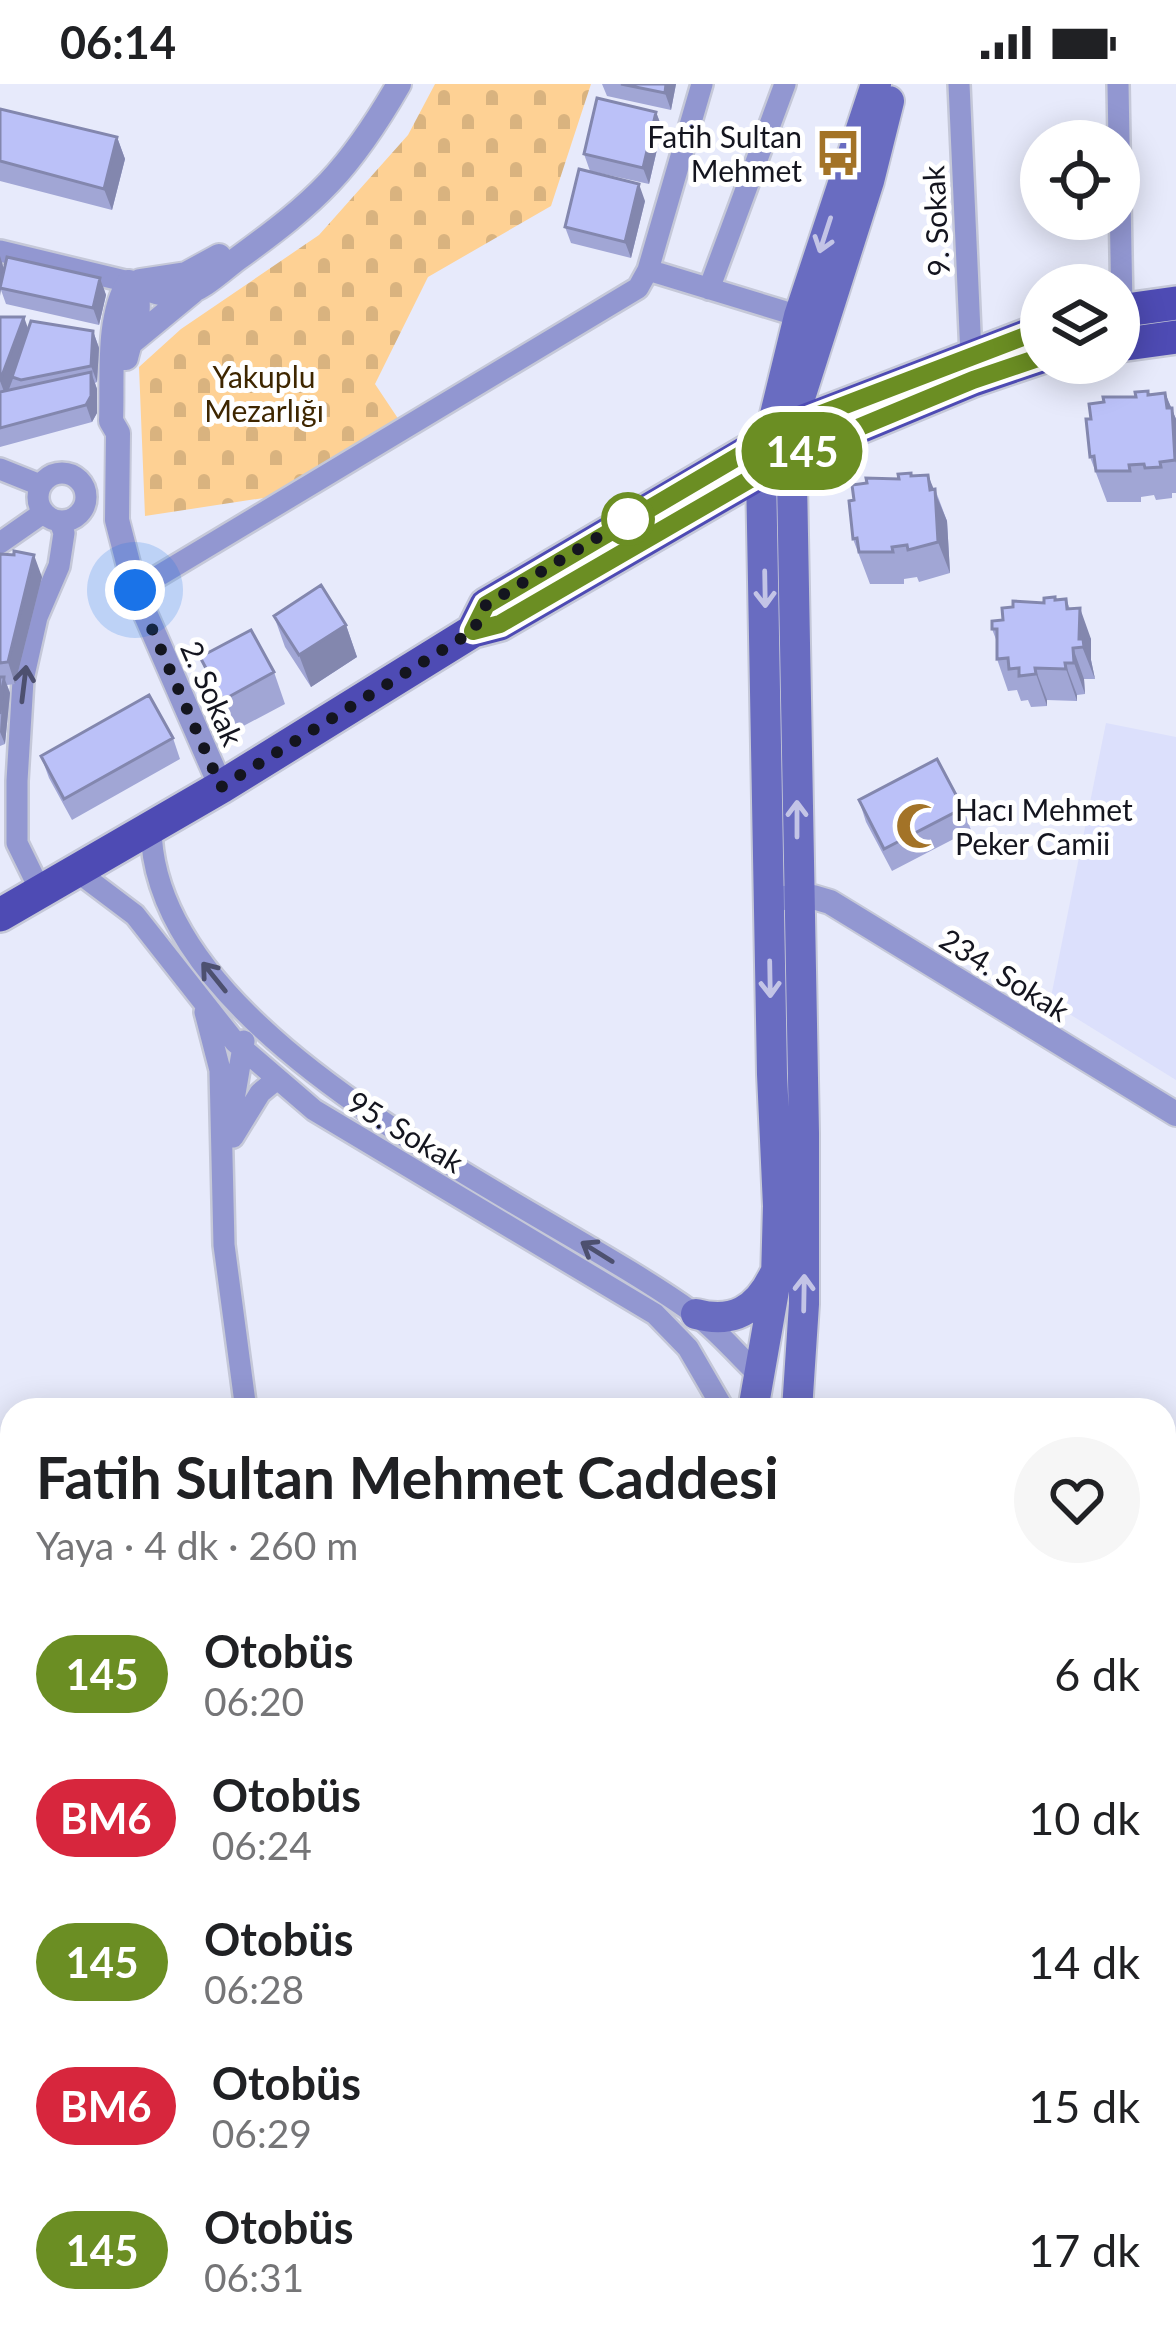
<!DOCTYPE html>
<html lang="tr">
<meta charset="utf-8">
<style>
:root{--surface:#fff;--page:#f6f6f6;--text:#202124;--muted:#757577}
body{margin:0;font-family:Lato,sans-serif;background:var(--page);color:var(--text);height:100vh;display:flex;flex-direction:column;font-size:45px;white-space:nowrap}
*{box-sizing:border-box;margin:0}
p{font-size:39px;color:var(--muted)}
.icon{flex:none;width:66px;height:66px;fill:none;stroke:currentColor;stroke-width:2;stroke-linecap:round;stroke-linejoin:round}
.map{position:relative;flex:1;overflow:hidden}
.drawer{position:absolute;left:0px;top:1314px;width:1176px;height:951px;display:flex;flex-direction:column;background:var(--surface);border-radius:36px 36px 0 0;box-shadow:0 6px 30px #0003}
.drawer>*{flex:none}
.badge{padding:0 24px;border-radius:39px;font-size:42px;line-height:78px}
.tools{position:absolute;left:1020px;top:36px;display:grid;gap:24px}
.tools a{display:grid;place-items:center;width:120px;height:120px;border-radius:50%;background:var(--surface);box-shadow:0 6px 30px #0003;font-size:60px}
.you{position:absolute;width:60px;height:60px;margin:-30px;border:9px solid #fff;border-radius:50%;background:#1a73e8;box-shadow:0 0 0 18px #1a73e833}
.map>.badge{position:absolute;translate:-50% -50%;box-shadow:0 0 0 6px #fff}
.round{display:grid;place-items:center;flex:none;width:126px;height:126px;border-radius:63px;background:var(--page)}
.summary{display:flex;align-items:center;justify-content:space-between;height:204px;padding:0 36px}
h1{font-size:57px;font-weight:700;line-height:90px}
ul{padding:0;list-style:none}
li{display:flex;align-items:center;gap:36px;height:144px;padding:0 36px}
li div{flex:1}
li b{display:block;font-size:45px}
li em{font-style:normal}
li .badge{min-width:132px;font-weight:700;text-align:center}
.status{display:flex;justify-content:space-between;align-items:center;height:84px;padding:0 60px;background:var(--surface);direction:ltr}
.status svg{height:33px;fill:currentColor}
.map>svg:first-child{display:block}
</style>
<div class="status"><b>06:14</b><svg viewBox="0 0 49 12"><path d="M0 12V9h3v3zM5 12V6h3v6zM10 12V3h3v9zM15 12V0h3v12zM26 1h20v11H26zM47 4h2v5h-2z"/></svg></div>
<div class="map">
<svg width="1176" height="2264" viewBox="0 0 1176 2264">
<defs>
<pattern id="cemetery-stones" width="16" height="16" patternUnits="userSpaceOnUse" patternTransform="scale(3)"><rect width="16" height="16" fill="#fed194"/><path d="M2 7V4a2 2 0 0 1 4 0v3zM10 15v-3a2 2 0 0 1 4 0v3z" fill="#d9b37f"/></pattern>
</defs>
<rect width="100%" height="100%" fill="#e7eafb"/>
<!-- built -->
<path fill="#dce0fc" d="M1106,639L1176,653V996L1050,918Z"/>
<!-- cemetery -->
<path fill="url(#cemetery-stones)" d="M435,0H591L551,122L428,193L375,300L401,339L296,409L145,432L139,283L181,245L319,151L408,51Z"/>
<g fill="none" stroke-linecap="round" stroke-linejoin="round">
<defs>
<path id="minor" d="M959,0L971,271
M1118,0L1122,226
M0,167L129,198
M648,186L799,232
M709,205L785,0
M0,385L40,401
M38 413a24 24 0 1 1 48 0a24 24 0 1 1-48 0Z
M0,459L43,429
M135,506L638,204L648,186L702,0
M151,743C152,959 538,1117 692,1228C717,1245 737,1271 759,1291
M78,788L135,831L235,958L314,1026L655,1230L688,1264L724,1326
M41,808L17,759V697L23,596L37,533L59,482L64,449L60,438
M205,928L220,986L224,1161L246,1326
M231,1033L244,957
M233,1053L260,1009L277,995
M1164,1483L1176,1463
M1164,1650L1176,1657"/>
<path id="tertiary" d="M140,197L186,190L219,172
M129,198C106,234 113,296 111,337L118,349L117,436L135,506L221,703
M129,198C146,204 165,214 183,210C203,205 221,187 237,175C317,117 349,87 399,0
M129,260L192,208
M126,274C131,251 148,216 129,198
M783,814L813,813L830,818L1176,1030
M0,1663L12,1660
M0,1690L12,1688"/>
<path id="secondary" d="M696,1230C733,1240 757,1226 774,1191
M753,1326L776,1195L778,1122L772,990L761,388L799,232L876,0
M797,1326L804,1220V1049L791,342L869,97L889,17
M539,2264L540,2253
M568,2264L569,2253"/>
<path id="primary" d="M1119,227L1176,219
M1119,261L1176,253
M473,547L486,521L791,342L1041,246
M0,831L221,703L473,547L500,540L790,372L973,296L1041,273"/>
</defs>
<!-- minor casing -->
<use href="#minor" stroke="#c5c8d8" stroke-width="26"/>
<!-- tertiary casing -->
<use href="#tertiary" stroke="#c5c8d8" stroke-width="28"/>
<!-- secondary casing -->
<use href="#secondary" stroke="#c5c8d8" stroke-width="34"/>
<!-- primary casing -->
<use href="#primary" stroke="#c5c8d8" stroke-width="38"/>
<!-- minor -->
<use href="#minor" stroke="#9297d1" stroke-width="21"/>
<!-- tertiary -->
<use href="#tertiary" stroke="#9297d1" stroke-width="24"/>
<!-- secondary -->
<use href="#secondary" stroke="#696cc1" stroke-width="30"/>
<!-- primary -->
<use href="#primary" stroke="#4e4bb4" stroke-width="33"/>
</g>
<!-- wall -->
<path fill="#a1a6d5" d="M602,0H676L671,26L607,12Z
M0,25L117,53L125,75L112,126L0,97Z
M656,28L662,44L649,100L590,87L584,70Z
M645,117L631,174L571,159L565,143Z
M4,184L100,194L106,211L99,241L6,220L1,206Z
M0,233L28,245L93,247L99,264L97,298L95,299L97,305V329L92,338L0,363Z
M1165,309L1176,335V409H1172V414L1156,416L1154,411L1141,413V418H1107L1090,373L1091,335L1136,313Z
M912,392L935,405L947,437L950,489L919,498L917,493L904,495V500H870L853,455L854,416L899,395Z
M0,470L42,493L15,600L7,601L10,609L5,660L0,662Z
M1066,515L1070,525L1091,555V576L1095,595H1084L1085,610L1077,611V617L1047,616V622L1031,623L1028,616L1021,617L1017,606L1008,607L997,575V558L992,545L1003,536L1044,519Z
M274,532L346,541L357,573L311,603L285,563Z
M200,573L274,588L285,620L234,647L212,605Z
M173,654L180,675L72,736L49,694L41,672Z
M859,716L963,724L971,746L892,787L866,738Z"/>
<!-- shaded-wall -->
<path fill="#8387ae" d="M666,0H676L671,26L665,9Z
M656,28L662,44L649,100L643,84Z
M117,53L125,75L112,126L104,105Z
M639,100L645,117L631,174L625,158Z
M0,172L4,185L0,212Z
M100,194L106,211L99,241L93,224Z
M24,233L30,250L6,313L0,297Z
M93,247L99,264L97,298L91,282Z
M91,288L97,305V329L92,338L86,321Z
M1165,309L1176,335V379L1175,376Z
M928,391L947,437L950,489L938,458Z
M34,471L42,493L15,600L8,578Z
M1080,524L1091,555V576L1095,595L1079,555Z
M346,541L357,573L311,603L299,571Z
M1073,564L1084,595L1085,610L1074,579Z
M1065,579L1077,611V617L1066,585Z
M1035,584L1047,616V622L1036,590Z
M4,593L10,609L5,660L0,648Z
M727,2253H733V2264H726Z"/>
<!-- building -->
<path fill="#bbc1f8" stroke="#8387ae" stroke-width="3" d="M621,0H666L665,9Z
M597,14L656,28L643,84L584,70Z
M0,25L117,53L104,105L0,77Z
M579,85L639,100L625,158L565,143Z
M7,173L100,194L93,224L0,204Z
M0,233H24L0,297Z
M31,237L93,247L91,282L21,296L12,293Z
M91,288V312L86,321L0,344V308Z
M1148,307V311L1165,309L1167,324H1172L1175,376L1160,378L1161,383L1145,384L1144,380L1129,381L1130,387H1096L1094,372L1090,373L1086,335H1091L1089,320L1104,318L1103,313H1136L1135,308Z
M911,389V392L928,391L930,406L935,405L938,458L908,466L907,461L892,463L893,468H859L857,454L853,455L849,417L854,416L852,401L867,399L866,394L899,395L898,390Z
M14,467L34,471L8,578L0,579V470L14,471Z
M321,501L346,541L299,571L274,532Z
M1055,513V516L1066,515L1067,525L1080,524L1079,555H1083L1084,563L1073,564L1074,579H1065L1066,585L1035,584L1036,590L1019,592V584L1009,585L1008,574L997,575V545H992V537L1003,536L1002,524L1013,523V517L1044,519V514Z
M251,546L274,588L223,616L200,573Z
M0,593H4L0,630Z
M149,611L173,654L64,715L41,672Z
M937,675L963,724L884,765L859,716Z
M680,2253H727L726,2264H679Z
M611,2254L658,2257V2264H611Z"/>
<!-- one-way arrows -->
<defs><path id="oneway-shaft" d="M-6 0H5M1.5-3L5.5 0L1.5 3" fill="none" stroke-width="1.6" stroke-linecap="round" stroke-linejoin="round" transform="scale(3)"/></defs>
<g stroke="#c3c4e6">
<use href="#oneway-shaft" transform="translate(825 151) rotate(108)"/>
<use href="#oneway-shaft" transform="translate(765 505) rotate(89)"/>
<use href="#oneway-shaft" transform="translate(797 735) rotate(-90)"/>
<use href="#oneway-shaft" transform="translate(770 895) rotate(89)"/>
<use href="#oneway-shaft" transform="translate(804 1209) rotate(-89)"/>
</g>
<g stroke="#4d506f">
<use href="#oneway-shaft" transform="translate(24 600) rotate(-83)"/>
<use href="#oneway-shaft" transform="translate(214 893) rotate(-129)"/>
<use href="#oneway-shaft" transform="translate(597 1168) rotate(-148)"/>
</g>
<g fill="none" stroke-linecap="round" stroke-linejoin="round">
<defs>
<path id="line" d="M1041,246L790,342L486,521L473,547L500,540L790,372L973,296L1041,273"/>
</defs>
<!-- line casing -->
<use href="#line" stroke="#fff" stroke-width="27"/>
<!-- line -->
<use href="#line" stroke="#6b8e23" stroke-width="18"/>
<!-- walk -->
<path stroke="#14151f" stroke-width="12" stroke-dasharray="0 21.6" d="M135,506L221,703L473,547L486,521L628,435"/>
</g>
<!-- icons -->
<defs>
<symbol id="bus-bare" viewBox="-9 -9 18 18"><path d="M-5-6H5V4H4V6H2V4H-2V6H-4V4H-5ZM-3.5-4V0h7V-4ZM-3.5 1.2v1.5H-2V1.2ZM2 1.2v1.5H3.5V1.2Z" fill="#a37327" stroke="#fff" stroke-width="2.5" paint-order="stroke"/></symbol>
<symbol id="mosque-bare" viewBox="-9 -9 18 18"><path d="M3.5-4.9A6 6 0 1 0 3.5 4.9A5 5 0 1 1 3.5-4.9Z" fill="#a37327" stroke="#fff" stroke-width="2.5" paint-order="stroke"/></symbol>
</defs>
<g fill-rule="evenodd">
<use href="#bus-bare" x="805" y="36" width="66" height="66"/>
<use href="#mosque-bare" x="886" y="709" width="66" height="66"/>
</g>
<!-- markers -->
<circle fill="#fff" stroke="#6b8e23" stroke-width="6" cx="628" cy="435" r="24"/>
<g text-anchor="middle" dominant-baseline="central" stroke-width="10" stroke-linejoin="round" paint-order="stroke">
<!-- poi labels -->
<g font-size="30" fill="#14151f" stroke="#fff" text-anchor="end">
<text x="802" y="52">Fatih Sultan<tspan x="802" dy="34">Mehmet</tspan></text>
<text x="955" y="725" text-anchor="start">Hacı Mehmet<tspan x="955" dy="34">Peker Camii</tspan></text>
</g>
<!-- street labels -->
<g font-size="30" fill="#14151f" stroke="#fff">
<text transform="translate(935 137) rotate(-93)">9. Sokak</text>
<text transform="translate(213 609) rotate(66)">2. Sokak</text>
<text transform="translate(1005 890) rotate(32)">234. Sokak</text>
<text transform="translate(406 1047) rotate(31)">95. Sokak</text>
</g>
<!-- park labels -->
<g font-size="30" fill="#3e2600" stroke="#fff">
<text x="264" y="292">Yakuplu<tspan x="264" dy="34">Mezarlığı</tspan></text>
</g>
</g>
</svg>
<div class="tools">
<a><svg class="icon" aria-label="locate" viewBox="0 0 24 24"><circle cx="12" cy="12" r="6"/><path d="M12 2v4M12 18v4M2 12h4M18 12h4"/></svg></a>
<a><svg class="icon" aria-label="layers" viewBox="0 0 24 24"><path d="M12 4l9 5-9 5-9-5zM3 14l9 5 9-5"/></svg></a>
</div>
<div class="you" style="left:135px;top:506px"></div>
<b class="badge" style="left:802px;top:367px;background:#6b8e23;color:#fff">145</b>
<section class="drawer">
<div class="summary"><div><h1>Fatih Sultan Mehmet Caddesi</h1><p>Yaya · 4 dk · 260 m</p></div><a class="round"><svg class="icon" aria-label="heart" viewBox="0 0 24 24"><path d="M12 20l-8-8c-3-5 5-10 8-4 3-6 11-1 8 4z"/></svg></a></div>
<ul>
<li><span class="badge" style="background:#6b8e23;color:#fff">145</span><div><b>Otobüs</b><p>06:20</p></div><em>6 dk</em></li>
<li><span class="badge" style="background:#d7263d;color:#fff">BM6</span><div><b>Otobüs</b><p>06:24</p></div><em>10 dk</em></li>
<li><span class="badge" style="background:#6b8e23;color:#fff">145</span><div><b>Otobüs</b><p>06:28</p></div><em>14 dk</em></li>
<li><span class="badge" style="background:#d7263d;color:#fff">BM6</span><div><b>Otobüs</b><p>06:29</p></div><em>15 dk</em></li>
<li><span class="badge" style="background:#6b8e23;color:#fff">145</span><div><b>Otobüs</b><p>06:31</p></div><em>17 dk</em></li>
</ul>
</section>
</div>
